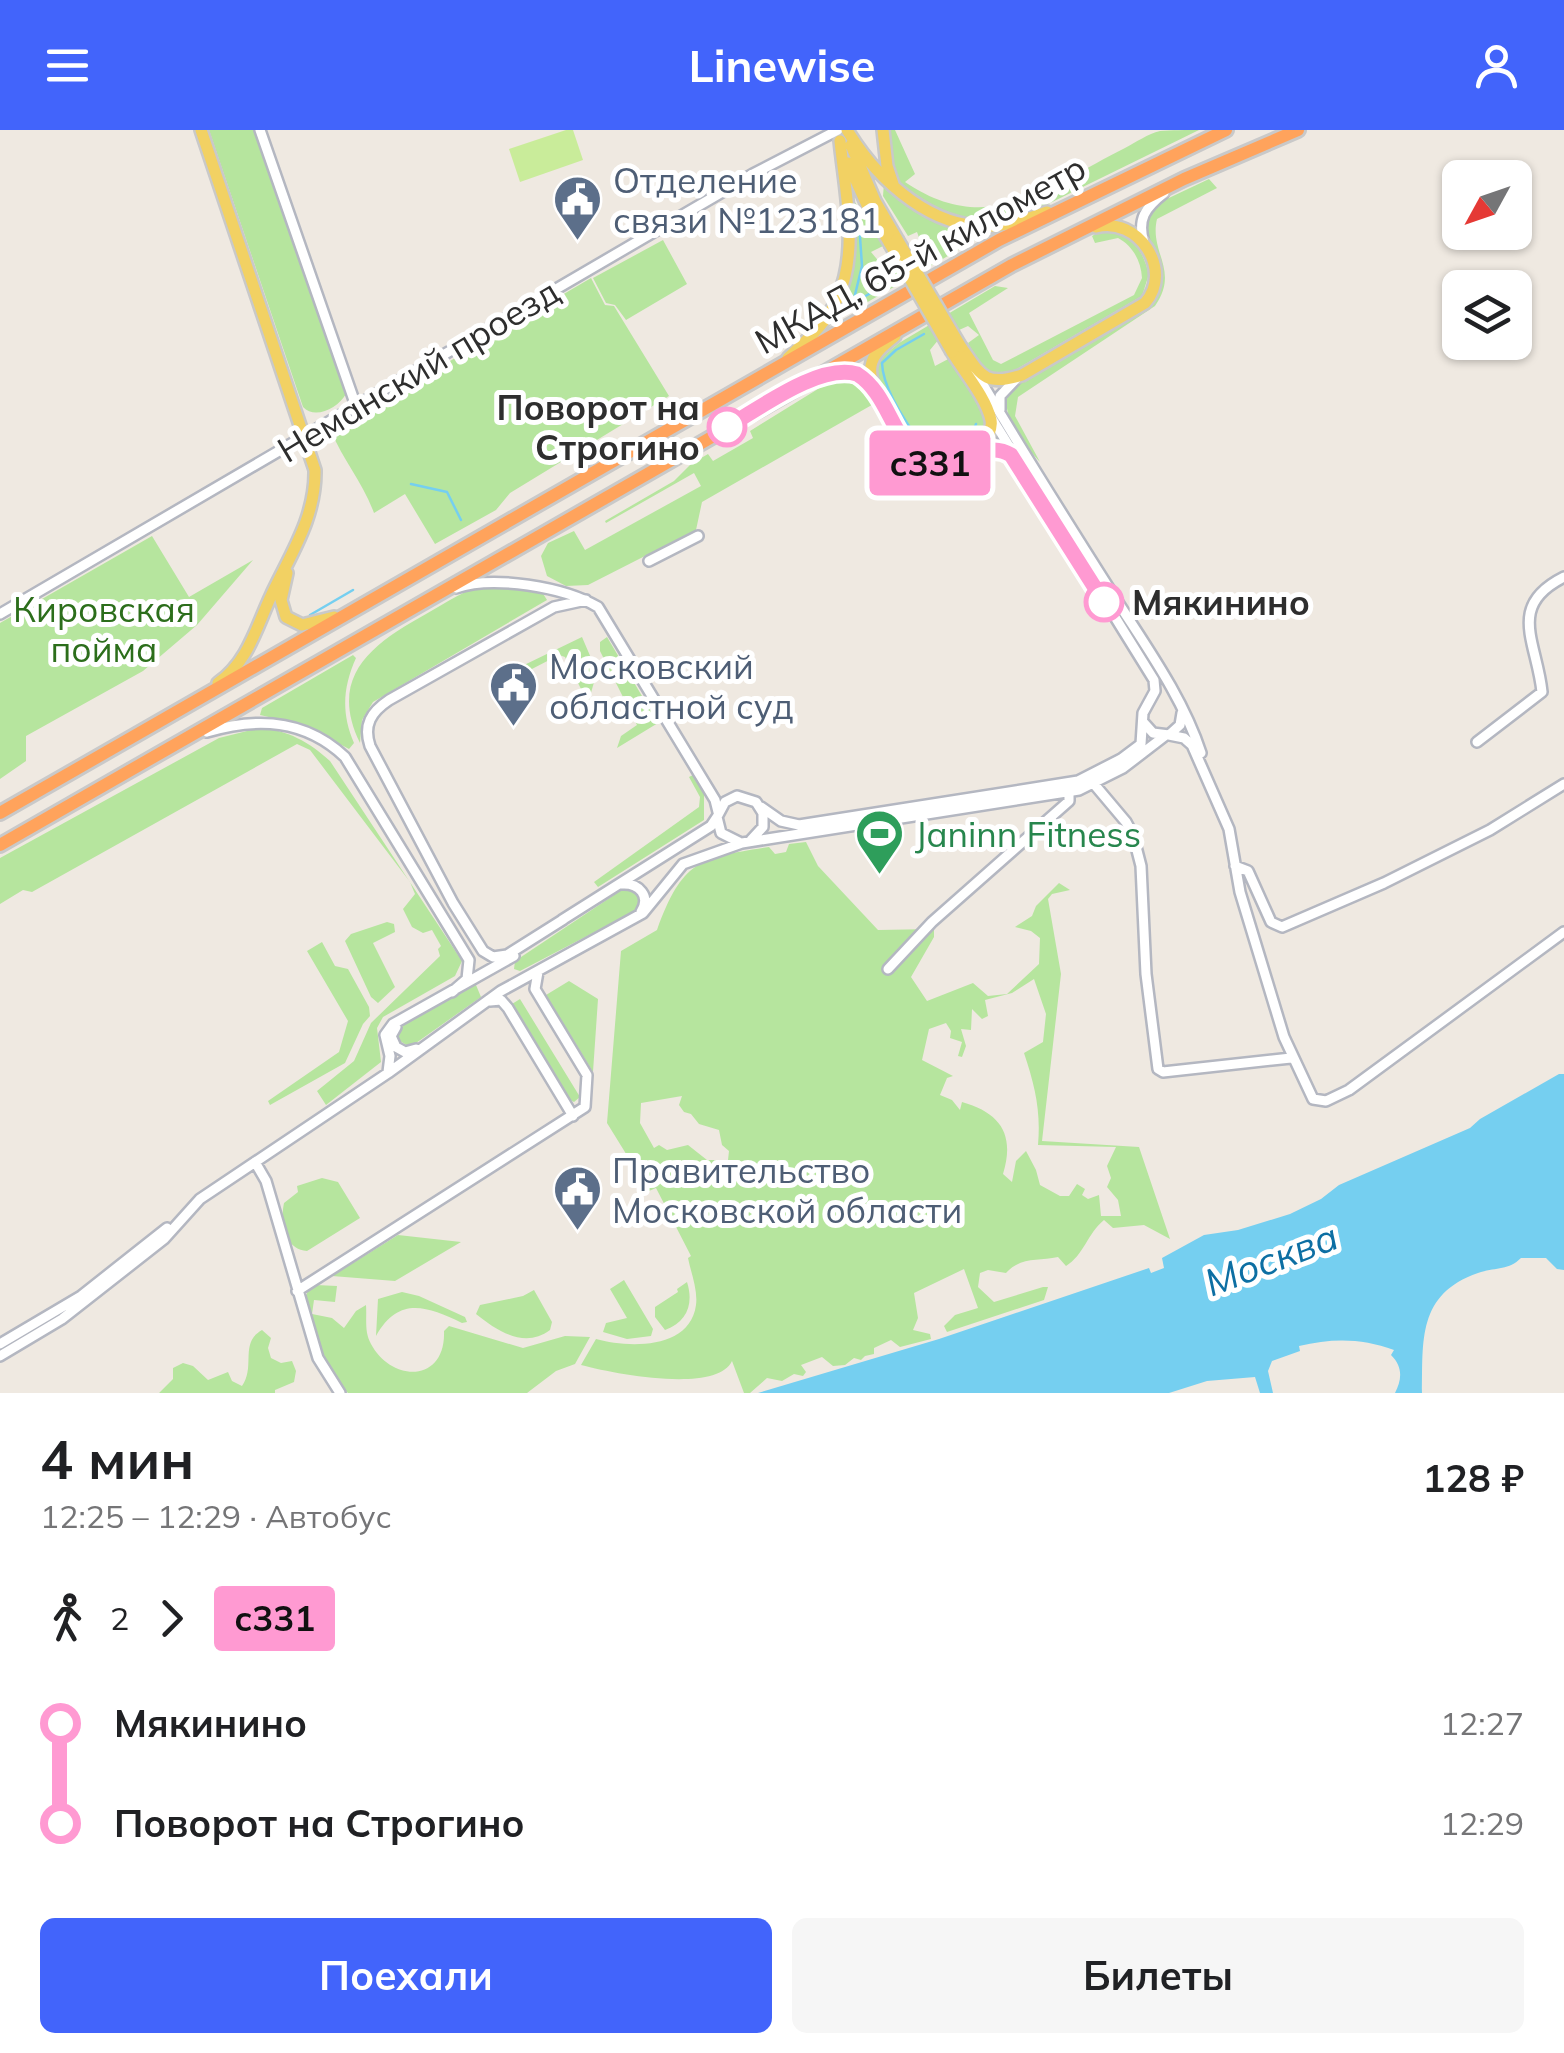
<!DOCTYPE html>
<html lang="ru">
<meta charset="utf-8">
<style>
:root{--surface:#fff;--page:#f6f6f6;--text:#202124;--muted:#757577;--accent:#4264fb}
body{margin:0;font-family:Mulish,sans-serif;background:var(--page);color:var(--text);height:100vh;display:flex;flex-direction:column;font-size:38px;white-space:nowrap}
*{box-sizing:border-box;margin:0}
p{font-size:32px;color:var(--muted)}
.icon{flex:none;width:55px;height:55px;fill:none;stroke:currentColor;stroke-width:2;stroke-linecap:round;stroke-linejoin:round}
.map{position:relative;height:1263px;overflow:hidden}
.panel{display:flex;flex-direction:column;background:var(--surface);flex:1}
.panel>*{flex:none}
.badge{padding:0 20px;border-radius:8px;font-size:35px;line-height:65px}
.needle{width:65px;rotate:230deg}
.buttons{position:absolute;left:1442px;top:30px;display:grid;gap:20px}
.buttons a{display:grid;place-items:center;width:90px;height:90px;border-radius:15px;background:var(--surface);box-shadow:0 2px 8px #0004;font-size:50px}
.map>.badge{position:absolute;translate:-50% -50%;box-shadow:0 0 0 5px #fff}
.legs{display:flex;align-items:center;gap:15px;height:110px;padding:0 40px;font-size:32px}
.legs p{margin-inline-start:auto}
.summary{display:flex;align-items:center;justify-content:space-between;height:170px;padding:0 40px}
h1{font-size:55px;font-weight:700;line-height:75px}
.action{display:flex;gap:20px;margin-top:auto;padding:20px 40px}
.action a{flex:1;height:115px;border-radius:15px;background:var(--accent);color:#fff;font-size:40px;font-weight:700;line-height:115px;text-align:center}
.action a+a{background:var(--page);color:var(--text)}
ul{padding:0 40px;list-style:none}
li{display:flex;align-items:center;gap:35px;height:100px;font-size:38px}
li i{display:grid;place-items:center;width:15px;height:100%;margin:0 12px;background:currentColor}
li i::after{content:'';width:25px;height:25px;margin:-12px;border:8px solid;border-radius:50%;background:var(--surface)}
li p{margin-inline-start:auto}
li:first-child i{background:linear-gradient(#0000 50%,currentColor 0)}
li:last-child i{background:linear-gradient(currentColor 50%,#0000 0)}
header{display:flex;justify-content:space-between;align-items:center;height:130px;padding:0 40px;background:var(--accent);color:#fff;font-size:45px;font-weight:700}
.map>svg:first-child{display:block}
</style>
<header><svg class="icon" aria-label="menu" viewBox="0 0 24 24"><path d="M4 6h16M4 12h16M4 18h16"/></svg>Linewise<svg class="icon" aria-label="person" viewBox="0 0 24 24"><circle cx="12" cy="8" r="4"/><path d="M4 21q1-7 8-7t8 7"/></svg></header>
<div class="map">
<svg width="1564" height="1263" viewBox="0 0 1564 1263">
<rect width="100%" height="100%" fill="#efe9e1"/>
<!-- green -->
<path fill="#b6e59e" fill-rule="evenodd" d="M209,0H254L346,264C338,278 315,290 303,277Z
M890,0H895L915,44L905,52C989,109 1047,57 1125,18C1136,12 1148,4 1160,1C1171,0 1187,0 1199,0L1044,76L993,92H973L941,82L902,58L896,50Z
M1209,49L1217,58L1157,89C1149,123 1180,140 1155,176L1018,267L1015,286L1040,332C1024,314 1001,289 1008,264L1032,244L1157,164L1161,145L1144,93L1154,75Z
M884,53L918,79L995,99L831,193C858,145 855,121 852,68C863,84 874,99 883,116L871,122L881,134C895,136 914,125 921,113L917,102L908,106L883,66Z
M1103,100C1132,101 1141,117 1149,144L1142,166L1005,246C983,243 977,232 968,213L979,205L968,196L939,209L930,220L935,236L952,227L988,292L984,306C919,359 910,308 879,256L875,247L876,232L899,213L995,156L1008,158L969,183L993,230L1001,234L1134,165L1142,148C1141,131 1133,116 1118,108L1095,113L1092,106Z
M663,110L687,154L626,190L615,175L606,173L593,148Z
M591,148L605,175L614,176L669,266L510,363L496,380L435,414L405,364L374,383C363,353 343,330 331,301Z
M839,246L864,254L877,272L702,372L696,400L588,455L566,456L547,446L541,426L548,413L574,401L585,420L701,356L694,343L606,393L605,391L674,351L691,334L708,324L713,331L753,308L750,301Z
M152,406L189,467L253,430L197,495L143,541L26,606V631L0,649V493Z
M490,453L542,462L547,470L373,572L362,590L360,613C327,545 374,513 426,484C447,472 466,459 490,453Z
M582,507L597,542L588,573L565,527L559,525L528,541L520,537Z
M607,507L658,593L617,618L621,606L637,595L600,521V512Z
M353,525L356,528C343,557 341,583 354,613L349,619L304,595L260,585L262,578Z
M259,598C288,600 309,612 330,631L462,831L455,846L383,887L377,898L381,932L326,975L317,961L354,931L371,893L440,826L438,819L441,816L432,800L423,803L412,797L403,779L415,764L410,752L310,620L297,614L32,762L23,760L0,774V728L219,608Z
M693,645L704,662V690L598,757L594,752L699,677L700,667L689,647Z
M806,712L818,736L878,800L934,799V807L911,847L927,871L973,853L988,866L1007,864L1039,834L1040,808L1031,801L1015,797L1032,786L1036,776L1059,753L1070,760L1052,764L1048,769L1061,844L1042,1011L1139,1017L1170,1109L1144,1095L1113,1098L1104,1090C1087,1104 1084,1125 1066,1136L1058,1127C1038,1131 1020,1127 1006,1143L988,1140L980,1143L978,1157L994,1172L1043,1157H1048L1044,1170L947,1202L944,1196L955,1185L978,1178L964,1139L914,1163L918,1188L913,1200L930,1204L931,1209L900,1217L891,1210L874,1218V1224L865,1226L861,1230L854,1228L845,1235L833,1236L822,1227L801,1235L806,1242L803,1246L794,1244L782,1251L767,1248L750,1263H744L732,1231C717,1263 619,1245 581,1235L596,1209C628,1218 690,1220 696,1175C698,1160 691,1143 688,1128L691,1126L656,1058L649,1061L607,993L621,821L657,800C683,729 700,728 769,717L775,724L786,722L789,714ZM1034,849L1046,884L1043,912L1024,923C1035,956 1041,981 1038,1015L1116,1017L1107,1036L1111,1048L1107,1057L1118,1070L1121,1086H1101L1099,1065L1088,1069L1082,1065L1085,1059L1077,1054L1069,1066H1060L1040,1055L1036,1040L1026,1021L1016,1031L1012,1052L1003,1044C1015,1005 1001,983 962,972L960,980L952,970L940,965L947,948L953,946L922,930L929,899L946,893L951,901L950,908L962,912L958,926L962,927L966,916L961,899L971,900L972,879L982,889L988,886L985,870L1012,863ZM682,966L679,975L684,982L691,984L699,994L719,1000L722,1015L729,1021L728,1030H707L688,1015L667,1020L659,1015L654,1018L640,993L641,973Z
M626,757L641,764L640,776L635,781L520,841L514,839L515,831Z
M387,792L394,794L395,802L373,813L395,857L378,873L371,867L345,811L351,804Z
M322,812L335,836L348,839L369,877L370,886L363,894L345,933L270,975L268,971L339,922L348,891L307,821Z
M569,851L598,869L593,942L546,865Z
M472,854L476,855L481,867L416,913L408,916L400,911L396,902L402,895Z
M520,869L580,967L574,972L567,968L512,874Z
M322,1048L338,1052L360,1088L307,1121C284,1119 280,1092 284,1073L298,1062L297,1056Z
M398,1105L461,1112L395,1151L332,1146Z
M624,1150L653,1199L651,1206L627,1209L603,1202L606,1193L627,1188L610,1159Z
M687,1152C694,1174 687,1192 665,1200L655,1187V1177L678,1162L677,1159Z
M316,1155L337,1156L335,1172L314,1170L312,1184L332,1188L344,1198L356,1181L366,1175C367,1188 364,1202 371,1214C392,1253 446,1253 444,1201L449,1196L523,1218L565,1206L590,1207L575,1234L556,1241L527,1263H348C321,1239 314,1202 305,1169L308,1160Z
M534,1160L552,1192L550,1200C525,1219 497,1201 476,1184L480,1175L523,1166Z
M402,1162L419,1166L465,1187L467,1192L462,1193C426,1176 399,1166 376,1206L378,1169Z
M262,1200L271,1208L268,1218L271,1228L281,1233L292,1231L296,1241L294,1252L275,1260V1263H159L173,1249V1238L183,1233L193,1236L208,1250L228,1242L232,1251L242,1256C256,1236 239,1213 262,1200Z"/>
<!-- pitch -->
<path fill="#c9ec9a" d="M566,0H573L583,30L520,52L509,19Z"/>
<!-- water -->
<path fill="#75cff0" d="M1559,944H1564V1140L1557,1139L1546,1128H1521C1508,1141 1495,1137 1478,1143C1417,1164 1423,1211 1422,1263H1395C1402,1249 1403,1237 1391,1225L1394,1220C1362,1208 1332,1208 1299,1216L1300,1221L1272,1231L1268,1241L1273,1263H1260L1255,1247L1207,1251L1169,1263H758L939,1209L1149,1138L1151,1143L1164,1138L1162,1128L1204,1105L1238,1100L1290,1084L1321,1069L1339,1055L1470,998L1480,989Z"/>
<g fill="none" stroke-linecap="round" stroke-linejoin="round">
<!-- stream -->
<path stroke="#75cff0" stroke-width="2.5" d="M859,92L862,136L853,173L894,150
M924,204L896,220L882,233C883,261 908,296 925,318L944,322L970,308L976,294
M411,354L447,362L461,390
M310,485L353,460"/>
<defs>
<path id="minor" d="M260,0L356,276
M1144,113C1137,89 1145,78 1164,63
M975,241C1019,316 1065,389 1112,463C1144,514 1182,565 1201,623
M825,246C846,241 858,242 873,258
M1000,280V266L1017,248
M974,323L999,319L1011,325
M649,431L698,406
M456,458C493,445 564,457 598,477L715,670L718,682
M0,484L753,44L838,0
M1144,593L1153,603L1169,605L1180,595L1182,583
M207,602C257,587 305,589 345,627L469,830L467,849L452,862
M1169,605L1184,608L1192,615L1229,699L1240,762L1284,907L1313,969L1326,971L1349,960L1564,802
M1477,612L1542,562C1537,512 1506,476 1564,447
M1094,654L1126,692L1133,705L1141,736L1146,844L1158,939L1163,942L1291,928
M761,677L781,691L799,695L1078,651L1121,629L1141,614L1143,583L1155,561L1154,550L991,287
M739,712L721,703L717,687L725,672L737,666L756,672L763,683V697L751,710
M1235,736L1248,741L1271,792L1282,797L1384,753L1490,700L1564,654
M622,754C639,753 651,766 641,782
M564,789L507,825L493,827L483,821L453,773L370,616C363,595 371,582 389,570L554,477L586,470
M562,790L711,696L717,687
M888,839L932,792L1069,671V657
M490,871L501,870L508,878L573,986
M396,897L391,906L396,917L405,922L416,919
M388,942L390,926L385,905L393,894L514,826
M255,1032L266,1051L318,1228L340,1263
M297,1161L585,977L587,945L535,859L538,842
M0,1214L81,1166L167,1098
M0,1226L62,1189L164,1109L200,1069L388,943L501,861L643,783L683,734L742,713L1079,660L1123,638L1166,605"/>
<path id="major" d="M201,0L315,340C316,388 290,425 271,466C256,498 248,532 218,553
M847,0C878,51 936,105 1001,95C1017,93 1032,87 1047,82
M883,0L887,36L893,54
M851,15L875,71L897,109
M848,33L867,75L890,114
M895,206C885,214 873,223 871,236C868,254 883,272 891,286C912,322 937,359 979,317C986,310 993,301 991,290C986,267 964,242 952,222
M961,217C981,246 985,257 1022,245L1145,173C1174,140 1138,86 1096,97
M788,228C807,210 828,192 838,167C859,121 845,60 840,11
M287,443L281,470L286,487L302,495L334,487"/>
<path id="highway" d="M0,683L999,110L1226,0
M0,715L1012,135L1184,49L1298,0"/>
</defs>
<!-- minor casing -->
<use href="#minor" stroke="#b4b7c1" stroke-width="14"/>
<!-- major casing -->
<use href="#major" stroke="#c9c9c9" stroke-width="16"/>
<!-- highway casing -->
<use href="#highway" stroke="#c9c9c9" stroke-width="18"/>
<!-- minor -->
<use href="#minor" stroke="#fff" stroke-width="9"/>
<!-- major -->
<use href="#major" stroke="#f2d163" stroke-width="11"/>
<!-- highway -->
<use href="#highway" stroke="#ffa35c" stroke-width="12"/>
<defs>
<path id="major-bridge" d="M897,109L961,217
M890,114L952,222"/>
</defs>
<!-- major-bridge casing -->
<use href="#major-bridge" stroke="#c9c9c9" stroke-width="16" stroke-linecap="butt"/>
<!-- major-bridge -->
<use href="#major-bridge" stroke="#f2d163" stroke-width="11"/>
</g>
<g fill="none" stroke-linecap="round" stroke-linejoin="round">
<defs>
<path id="line-1" d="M727,297C759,279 819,233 857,244C889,264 892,311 923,330C954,349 980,306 1011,325L1104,472"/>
</defs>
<!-- line-1 casing -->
<use href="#line-1" stroke="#fff" stroke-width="22"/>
<!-- line-1 -->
<use href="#line-1" stroke="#ff9ad2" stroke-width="15"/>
</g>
<!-- icons -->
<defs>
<symbol id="civic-pin" viewBox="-11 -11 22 30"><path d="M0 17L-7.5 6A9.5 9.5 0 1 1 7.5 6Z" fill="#5c6f8a" stroke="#fff"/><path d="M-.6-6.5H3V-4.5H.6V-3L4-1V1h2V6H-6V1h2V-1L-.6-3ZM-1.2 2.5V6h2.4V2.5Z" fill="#fff"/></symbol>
<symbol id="stadium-pin" viewBox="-11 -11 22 30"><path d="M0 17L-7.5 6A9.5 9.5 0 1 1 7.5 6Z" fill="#2e9e5b" stroke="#fff"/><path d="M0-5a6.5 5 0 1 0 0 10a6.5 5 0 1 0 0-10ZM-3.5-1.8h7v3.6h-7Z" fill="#fff"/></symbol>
</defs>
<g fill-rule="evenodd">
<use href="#civic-pin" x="550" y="42" width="55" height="75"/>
<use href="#civic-pin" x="486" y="528" width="55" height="75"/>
<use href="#stadium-pin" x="852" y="676" width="55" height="75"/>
<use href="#civic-pin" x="550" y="1032" width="55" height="75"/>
</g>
<!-- markers -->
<g fill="#fff" stroke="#ff9ad2" stroke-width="5">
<circle cx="727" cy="297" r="18"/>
<circle cx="1104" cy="472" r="18"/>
</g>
<g text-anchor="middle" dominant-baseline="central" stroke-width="10" stroke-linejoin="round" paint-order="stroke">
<!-- service labels -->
<g font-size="35" fill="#4e5e75" stroke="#fff" text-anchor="start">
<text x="613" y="50">Отделение<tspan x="613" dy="40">связи №123181</tspan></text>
<text x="549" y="536">Московский<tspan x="549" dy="40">областной суд</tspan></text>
<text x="612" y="1040">Правительство<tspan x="612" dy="40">Московской области</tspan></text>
</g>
<!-- street labels -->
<g font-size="35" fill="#2e2e2e" stroke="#fff">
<text transform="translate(920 124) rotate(-29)">МКАД, 65-й километр</text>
<text transform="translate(418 240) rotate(-31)">Неманский проезд</text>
</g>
<!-- stop labels -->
<g font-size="35" font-weight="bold" fill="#2e2e2e" stroke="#fff" text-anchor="end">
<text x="700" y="277">Поворот на<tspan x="700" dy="40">Строгино</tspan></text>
<text x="1132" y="472" text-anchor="start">Мякинино</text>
</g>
<!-- park labels -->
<g font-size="35" fill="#2c6e1b" stroke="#fff">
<text x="104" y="479">Кировская<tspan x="104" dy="40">пойма</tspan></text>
</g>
<!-- leisure labels -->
<g font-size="35" fill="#27864d" stroke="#fff" text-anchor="start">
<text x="915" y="704">Janinn Fitness</text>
</g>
<!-- water labels -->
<g font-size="38" font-style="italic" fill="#0d6fa3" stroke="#fff">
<text transform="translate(1271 1129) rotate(-21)">Москва</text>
</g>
</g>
</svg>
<div class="buttons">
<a><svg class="needle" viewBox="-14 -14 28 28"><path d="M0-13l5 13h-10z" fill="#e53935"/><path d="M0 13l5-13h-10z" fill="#757577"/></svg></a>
<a><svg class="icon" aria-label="layers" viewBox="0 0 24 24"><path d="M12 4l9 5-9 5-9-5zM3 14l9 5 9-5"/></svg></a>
</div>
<b class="badge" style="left:930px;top:333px;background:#ff9ad2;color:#111">с331</b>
</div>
<section class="panel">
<div class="summary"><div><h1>4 мин</h1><p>12:25 – 12:29 · Автобус</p></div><b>128 ₽</b></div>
<div class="legs"><svg class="icon" aria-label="walk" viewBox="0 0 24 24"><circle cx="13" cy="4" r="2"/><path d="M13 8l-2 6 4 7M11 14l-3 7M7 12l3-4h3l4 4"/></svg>2<svg class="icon" aria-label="forward" viewBox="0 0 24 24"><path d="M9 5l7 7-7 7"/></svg><b class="badge" style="background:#ff9ad2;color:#111">с331</b></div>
<ul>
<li><i style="color:#ff9ad2"></i><b>Мякинино</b><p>12:27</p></li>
<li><i style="color:#ff9ad2"></i><b>Поворот на Строгино</b><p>12:29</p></li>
</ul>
<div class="action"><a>Поехали</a><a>Билеты</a></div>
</section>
